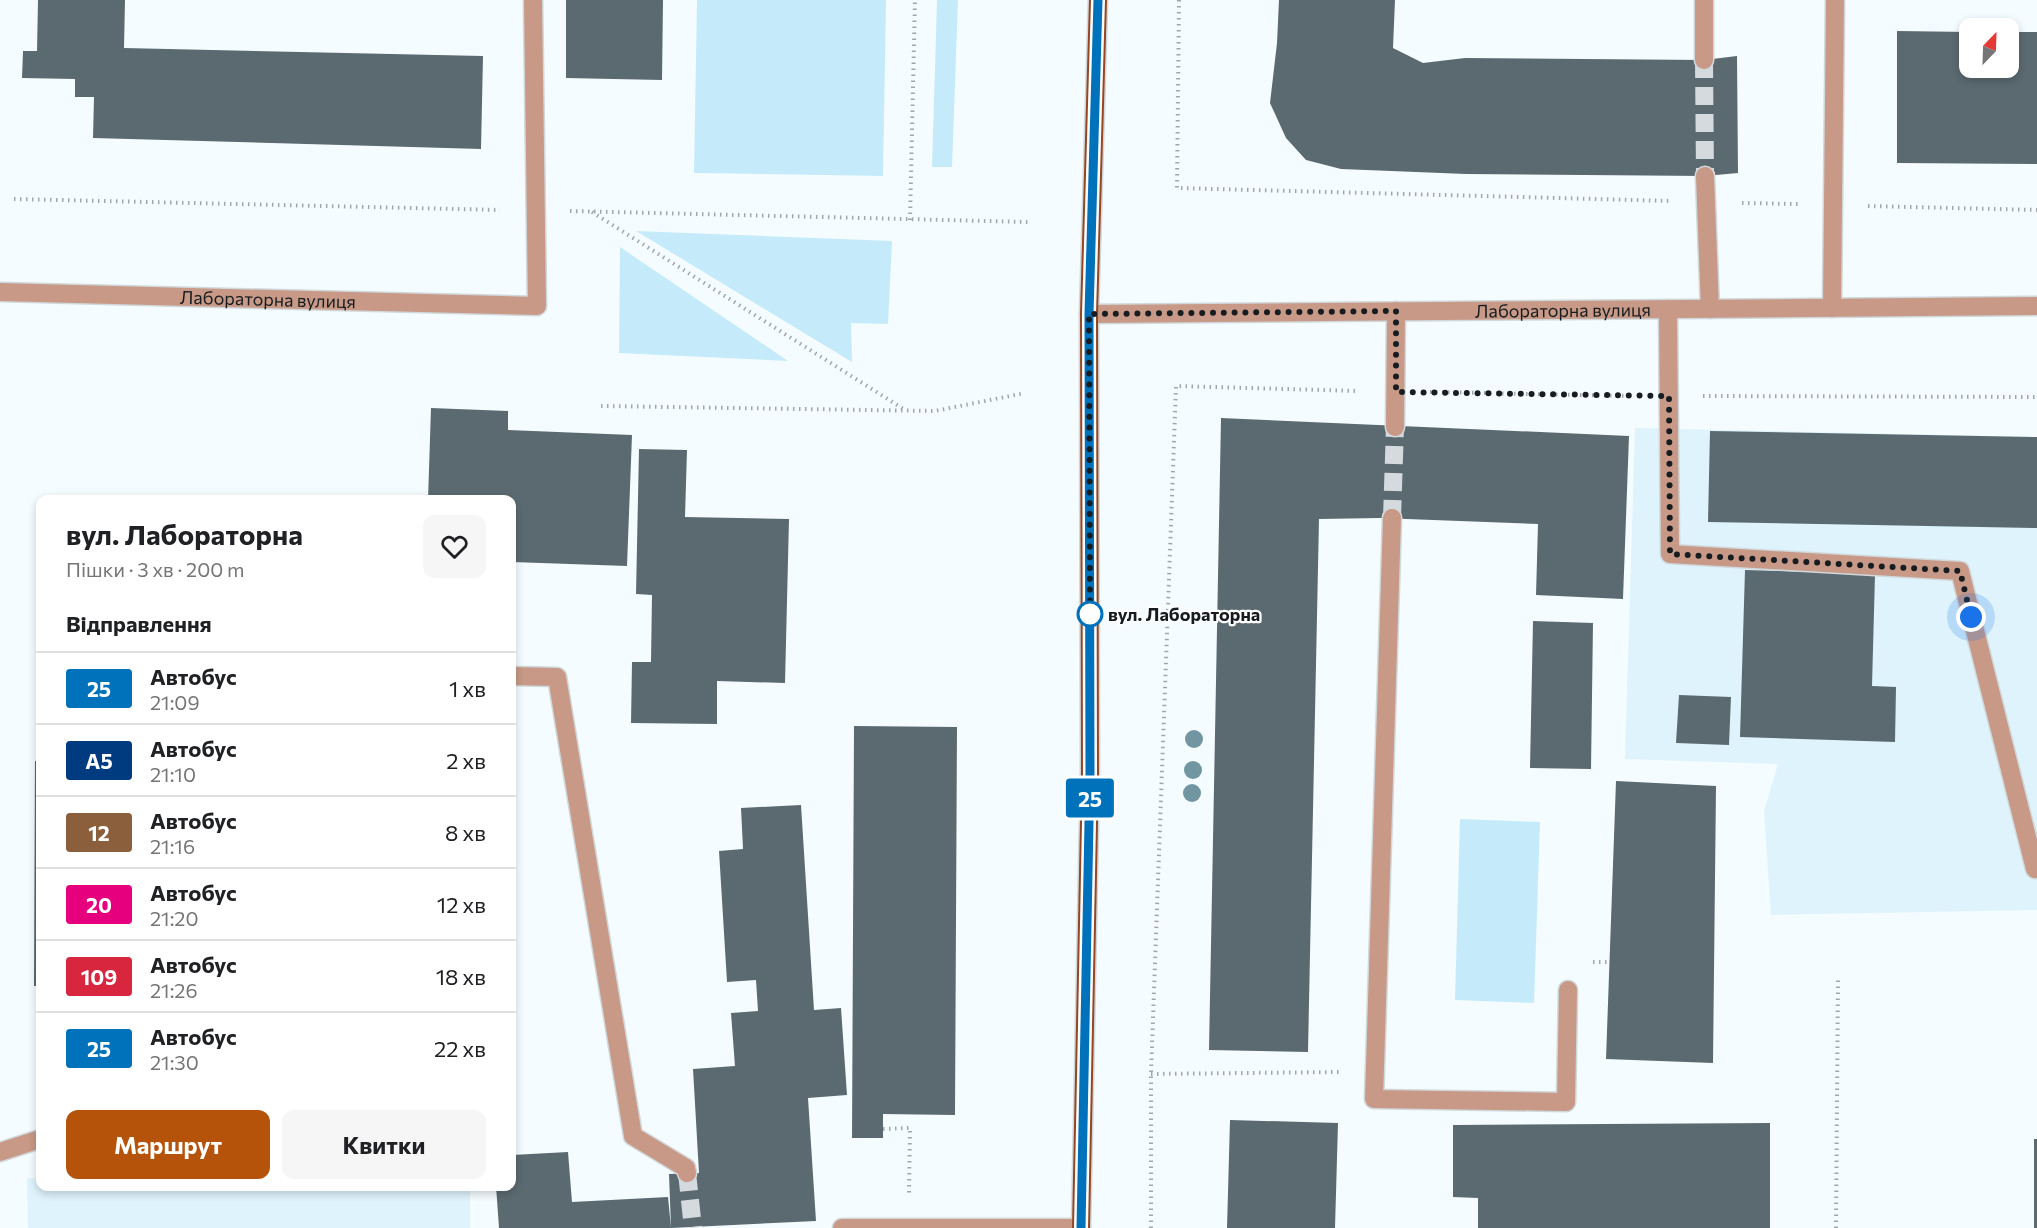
<!DOCTYPE html>
<html lang="uk">
<meta charset="utf-8">
<style>
:root{--surface:#fff;--page:#f6f6f6;--text:#202124;--muted:#757577;--line:#e0e0e0;--accent:#b45309}
body{margin:0;font-family:Commissioner,sans-serif;background:var(--page);color:var(--text);height:100vh;display:flex;flex-direction:column;font-size:22px;white-space:nowrap}
*{box-sizing:border-box;margin:0}
p{font-size:20px;color:var(--muted)}
.icon{flex:none;width:33px;height:33px;fill:none;stroke:currentColor;stroke-width:2;stroke-linecap:round;stroke-linejoin:round}
.map{position:relative;flex:1;overflow:hidden}
.side{position:absolute;left:36px;top:495px;width:480px;height:696px;display:flex;flex-direction:column;background:var(--surface);border-radius:12px;box-shadow:0 3px 9px #0003}
.side>*{flex:none}
.badge{padding:0 12px;border-radius:4px;font-size:21px;line-height:39px}
.needle{width:39px;rotate:23deg}
.controls{position:absolute;left:1959px;top:18px;display:grid;gap:12px}
.controls a{display:grid;place-items:center;width:60px;height:60px;border-radius:12px;background:var(--surface);box-shadow:0 3px 9px #0003;font-size:30px}
.you{position:absolute;width:30px;height:30px;margin:-15px;border:4px solid #fff;border-radius:50%;background:#1a73e8;box-shadow:0 0 0 9px #1a73e833}
.map>.badge{position:absolute;translate:-50% -50%;box-shadow:0 0 0 3px #fff}
h2{padding:0 30px;font-size:22px;line-height:54px}
.round{display:grid;place-items:center;flex:none;width:63px;height:63px;border-radius:12px;background:var(--page)}
.headline{display:flex;align-items:center;justify-content:space-between;height:102px;padding:0 30px}
h1{font-size:28px;font-weight:700;line-height:45px}
.cta{display:flex;gap:12px;margin-top:auto;padding:12px 30px}
.cta a{flex:1;height:69px;border-radius:12px;background:var(--accent);color:#fff;font-size:24px;font-weight:700;line-height:69px;text-align:center}
.cta a+a{background:var(--page);color:var(--text)}
ul{padding:0;list-style:none}
li{display:flex;align-items:center;gap:18px;height:72px;padding:0 30px;border-top:2px solid var(--line)}
li div{flex:1}
li b{display:block;font-size:22px}
li em{font-style:normal}
li .badge{min-width:66px;font-weight:700;text-align:center}
.map>svg:first-child{display:block}
</style>
<div class="map">
<svg width="2037" height="1228" viewBox="0 0 2037 1228">
<rect width="100%" height="100%" fill="#f5fcff"/>
<!-- built -->
<path fill="#def3fc" d="M1635,428L2037,437V910L1771,915L1764,811L1778,764L1625,759Z
M27,1178H40V1186L470,1187V1228H28Z"/>
<!-- green -->
<path fill="#c5ebfb" d="M697,0H886L883,176L694,173Z
M937,0H958L952,167H932Z
M636,231L892,241L888,324L851,323L852,362Z
M620,247L788,361L619,353Z
M1460,819L1540,822L1534,1003L1455,1000Z"/>
<!-- building -->
<path fill="#5b6a71" d="M38,0H125L124,48L483,56L481,149L93,138L94,97H75V79L22,78L23,51H37Z
M566,0H663L662,80L566,78Z
M1279,0H1395L1393,48L1423,63L1465,58L1704,60L1737,56L1738,173L1705,176L1466,174L1341,169L1306,160L1286,138L1270,103L1277,43Z
M1897,31L1970,32V68H2008V32H2037V164L1897,163Z
M431,408L508,411V430L632,435L627,566L512,562V500H428Z
M1221,418L1629,436L1623,599L1536,595L1538,524L1380,518L1319,519L1308,1052L1209,1050Z
M1710,431L2037,437V528L1708,522Z
M639,449L687,450L685,517L789,519L785,683L717,681V724L631,723L632,662H651L652,595L636,594Z
M1745,570L1875,574L1872,686L1896,687L1895,742L1740,737Z
M1533,621L1593,623L1591,769L1530,768Z
M1679,695L1731,697L1729,745L1676,743Z
M854,726L957,727L955,1115L883,1114V1138H852Z
M35,761H40V986H34Z
M1616,781L1716,786L1713,1063L1606,1059Z
M801,805L814,1010L841,1008L847,1095L808,1098L816,1221L671,1228L669,1174L699,1173L693,1069L735,1066L731,1013L758,1011L756,980L727,982L719,851L743,849L741,808Z
M1230,1120L1338,1123L1335,1228H1227Z
M1770,1123V1228H1478V1198L1453,1197V1125Z
M2034,1139H2037V1228H2034Z
M568,1152L572,1202L668,1197L671,1228H499L496,1186H512V1155Z"/>
<g fill="none" stroke-linecap="round" stroke-linejoin="round">
<!-- minor-tunnel -->
<path stroke="#d4dadd" stroke-width="18" stroke-dasharray="18 9" stroke-linecap="butt" d="M1704,60L1705,176
M1392,518L1395,427
M687,1173L693,1228"/>
<defs>
<g id="minor">
<path d="M1704,60V0"/>
<path d="M1705,176L1710,309"/>
<path id="s1" d="M0,292L537,306L533,0"/>
<path d="M1832,308L1835,0"/>
<path d="M1668,309L1670,554L1960,571L2035,869"/>
<path id="s2" d="M1089,314L2037,306"/>
<path d="M1395,427L1396,311"/>
<path d="M1392,518L1374,1099L1566,1102L1568,990"/>
<path d="M512,676L557,677L633,1136L686,1168L687,1173"/>
<path d="M0,1152L40,1139"/>
<path d="M842,1228H1081"/>
</g>
<path id="major" d="M1081,1228L1090,772L1089,314L1098,0"/>
</defs>
<!-- minor casing -->
<use href="#minor" stroke="#d1d8db" stroke-width="21"/>
<!-- major casing -->
<use href="#major" stroke="#d1d8db" stroke-width="21"/>
<!-- path -->
<path stroke="#a0a7aa" stroke-width="4" stroke-dasharray="1.5 4.5" stroke-linecap="butt" d="M1179,0L1177,188L1672,201
M14,199L500,210
M1742,203L1798,204
M1868,206L2037,210
M570,211L1029,222
M592,212L905,410
M910,220L915,0
M1430,392L1632,396
M1703,396L2037,397
M601,406L935,411L1025,393
M1593,962H1610
M1151,1074L1340,1072
M883,1129L910,1128L909,1193
M1151,1228V1074L1176,386L1359,391
M1836,1228L1838,979"/>
<!-- minor -->
<use href="#minor" stroke="#c79986" stroke-width="18"/>
<!-- major -->
<use href="#major" stroke="#954622" stroke-width="18"/>
</g>
<!-- trees -->
<g fill="#7196a2">
<circle cx="1194" cy="739" r="9"/>
<circle cx="1193" cy="770" r="9"/>
<circle cx="1192" cy="793" r="9"/>
</g>
<g fill="none" stroke-linecap="round" stroke-linejoin="round">
<defs>
<path id="line" d="M1081,1228L1090,772L1089,314L1098,0"/>
</defs>
<!-- line casing -->
<use href="#line" stroke="#fff" stroke-width="14"/>
<!-- line -->
<use href="#line" stroke="#0072bc" stroke-width="9"/>
<!-- walk -->
<path stroke="#161c1f" stroke-width="6" stroke-dasharray="0 10.8" d="M1090,614V618L1089,314L1396,311V392L1669,396L1670,554L1960,571L1971,617"/>
</g>
<!-- markers -->
<circle fill="#fff" stroke="#0072bc" stroke-width="3" cx="1090" cy="614" r="12"/>
<g text-anchor="middle" dominant-baseline="central" stroke-width="4.5" stroke-linejoin="round" paint-order="stroke">
<!-- street labels -->
<g font-size="18" fill="#161c1f" stroke="#fff">
<text stroke="none"><textPath href="#s1" startOffset="268">Лабораторна вулиця</textPath></text>
<text stroke="none"><textPath href="#s2" startOffset="474">Лабораторна вулиця</textPath></text>
</g>
<!-- stop labels -->
<g font-size="18" font-weight="bold" fill="#161c1f" stroke="#fff" text-anchor="start">
<text x="1108" y="614">вул. Лаборaторна</text>
</g>
</g>
</svg>
<div class="controls">
<a><svg class="needle" viewBox="-14 -14 28 28"><path d="M0-13l5 13h-10z" fill="#e53935"/><path d="M0 13l5-13h-10z" fill="#757577"/></svg></a>
</div>
<div class="you" style="left:1971px;top:617px"></div>
<b class="badge" style="left:1090px;top:798px;background:#0072bc;color:#fff">25</b>
<section class="side">
<div class="headline"><div><h1>вул. Лаборaторна</h1><p>Пішки · 3 хв · 200 m</p></div><a class="round"><svg class="icon" aria-label="heart" viewBox="0 0 24 24"><path d="M12 20l-8-8c-3-5 5-10 8-4 3-6 11-1 8 4z"/></svg></a></div>
<h2>Відправлення</h2>
<ul>
<li><span class="badge" style="background:#0072bc;color:#fff">25</span><div><b>Автобус</b><p>21:09</p></div><em>1 хв</em></li>
<li><span class="badge" style="background:#003b80;color:#fff">А5</span><div><b>Автобус</b><p>21:10</p></div><em>2 хв</em></li>
<li><span class="badge" style="background:#8b5e3c;color:#fff">12</span><div><b>Автобус</b><p>21:16</p></div><em>8 хв</em></li>
<li><span class="badge" style="background:#e6007e;color:#fff">20</span><div><b>Автобус</b><p>21:20</p></div><em>12 хв</em></li>
<li><span class="badge" style="background:#d7263d;color:#fff">109</span><div><b>Автобус</b><p>21:26</p></div><em>18 хв</em></li>
<li><span class="badge" style="background:#0072bc;color:#fff">25</span><div><b>Автобус</b><p>21:30</p></div><em>22 хв</em></li>
</ul>
<div class="cta"><a>Маршрут</a><a>Квитки</a></div>
</section>
</div>
